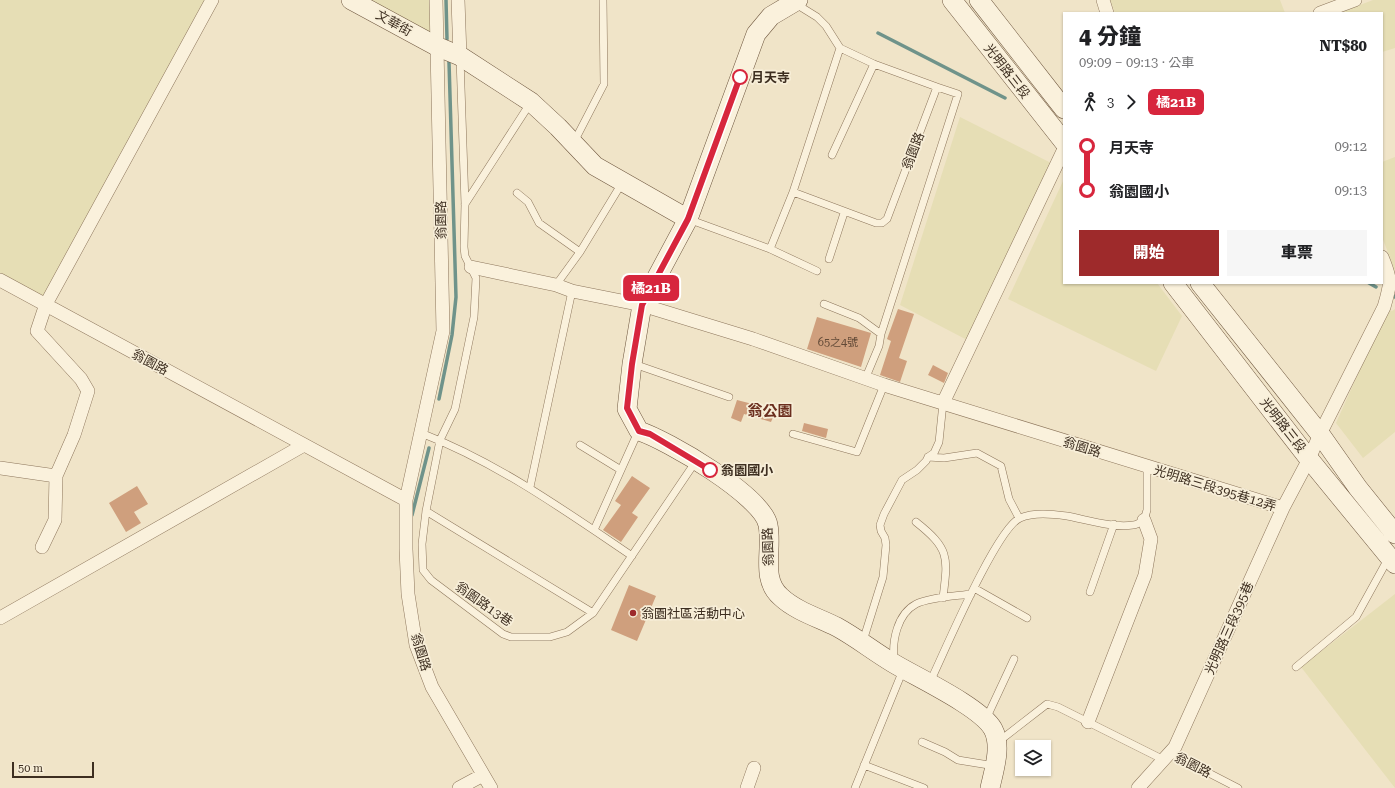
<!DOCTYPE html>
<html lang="zh-TW">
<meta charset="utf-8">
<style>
:root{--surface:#fff;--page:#f6f6f6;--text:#202124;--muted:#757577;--accent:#9e2a2b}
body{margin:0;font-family:"Roboto Serif","Noto Sans TC",serif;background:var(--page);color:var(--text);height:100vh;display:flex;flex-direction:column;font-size:15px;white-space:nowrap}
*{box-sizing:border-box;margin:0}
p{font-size:13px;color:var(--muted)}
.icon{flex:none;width:22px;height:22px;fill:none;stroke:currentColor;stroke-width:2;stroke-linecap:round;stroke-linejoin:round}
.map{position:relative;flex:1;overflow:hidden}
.side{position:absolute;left:1063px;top:12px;width:320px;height:272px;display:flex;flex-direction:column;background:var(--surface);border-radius:0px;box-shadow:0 1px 3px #0004}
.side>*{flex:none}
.badge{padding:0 8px;border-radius:6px;font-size:14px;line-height:26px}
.buttons{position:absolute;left:1015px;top:740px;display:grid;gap:8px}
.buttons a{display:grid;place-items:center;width:36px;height:36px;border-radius:0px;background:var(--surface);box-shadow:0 1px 3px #0004;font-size:20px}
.scale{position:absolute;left:12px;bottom:10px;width:82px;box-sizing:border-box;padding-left:4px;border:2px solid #3d2e20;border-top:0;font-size:11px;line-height:14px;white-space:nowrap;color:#3d2e20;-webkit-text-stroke:3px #f7eed8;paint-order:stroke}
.map>.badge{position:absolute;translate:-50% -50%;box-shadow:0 0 0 2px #fff}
.legs{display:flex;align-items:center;gap:6px;height:44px;padding:0 16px;font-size:13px}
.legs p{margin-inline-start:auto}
.headline{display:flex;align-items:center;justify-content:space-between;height:68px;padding:0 16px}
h1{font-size:22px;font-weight:800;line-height:30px}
.cta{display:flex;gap:8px;margin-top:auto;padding:8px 16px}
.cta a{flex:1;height:46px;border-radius:0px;background:var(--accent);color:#fff;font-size:16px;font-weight:800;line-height:46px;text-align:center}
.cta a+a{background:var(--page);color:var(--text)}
ul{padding:0 16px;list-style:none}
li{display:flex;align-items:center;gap:14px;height:44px;font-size:15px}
li i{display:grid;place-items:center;width:6px;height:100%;margin:0 5px;background:currentColor}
li i::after{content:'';width:10px;height:10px;margin:-5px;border:3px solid;border-radius:50%;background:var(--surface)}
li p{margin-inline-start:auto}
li:first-child i{background:linear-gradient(#0000 50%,currentColor 0)}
li:last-child i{background:linear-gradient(currentColor 50%,#0000 0)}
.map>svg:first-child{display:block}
</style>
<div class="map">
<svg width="1395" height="788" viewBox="0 0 1395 788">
<rect width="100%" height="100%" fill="#f0e4c8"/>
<!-- farmland -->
<path fill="#e6deb5" d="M0,0H209L45,298L0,273Z
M364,0H430V35Z
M1110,0H1280L1285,13H1115Z
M1373,0H1395V48L1382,52V13H1339Z
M960,117L1057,166L971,342L900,305Z
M1395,157V271L1382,237V162Z
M1064,179V283H1157L1182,316L1156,371L1008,299Z
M1387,309L1392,311L1395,309V432L1363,458L1336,423Z
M1395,594V788L1301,667Z"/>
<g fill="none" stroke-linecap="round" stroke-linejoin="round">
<!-- stream -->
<path stroke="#6f938a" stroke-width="3.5" d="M446,0L447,39
M878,33L1005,98
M1369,283L1376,287
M1394,296L1395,297
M439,399L452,335L456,297L449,62
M412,515L429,448"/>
</g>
<!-- building -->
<path fill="#cf9f7d" d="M898,309L914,314L899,358L907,361L900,382L880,375L891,341L887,339Z
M817,317L871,333L861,367L807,349Z
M933,365L948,373L944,383L928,375Z
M737,400L776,410L771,422L744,414L741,422L731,418Z
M804,423L828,429L826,438L802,431Z
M632,476L650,488L632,513L638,517L621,542L603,530L621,505L615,501Z
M137,486L148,504L134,512L141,523L126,532L109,503Z
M629,585L656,596L637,641L611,630Z"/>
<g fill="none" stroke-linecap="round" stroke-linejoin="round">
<defs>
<path id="lane" d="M460,58L465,204L464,247L465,256L476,278L474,317L455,409L440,440L426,511L422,544L423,570L431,580L503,634L511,637H550L567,632L593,613L696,461
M574,142L604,84L603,0
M832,155L874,64
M793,192L876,223H882L887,219L937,87L874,64L840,48L826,26L817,17L796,4
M517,193L528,202L539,223L580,252
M465,204L531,102
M688,219L770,249L817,271
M770,249L793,192L840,48
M829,259L844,213
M556,285L580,252L622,183
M824,304L859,318L881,334L879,346L866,377
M881,334L958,94L937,87
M634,364L729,397
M421,433C498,463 564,510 632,556
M793,434L857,452L884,385
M580,445L621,470
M928,457L944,458L977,453L1001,466L1009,499L1019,518
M530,487L572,291
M426,511L593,613
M916,522C950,549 948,557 943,598
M594,530L638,432
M974,588L1027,618
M1090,592L1114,524
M863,641L883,577L886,545L885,538L881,531L880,525L884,514L902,480L917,470L926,461L928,457L934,453L939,442L943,403
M894,660C892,641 897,614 916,604C930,597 956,596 971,594
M1296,667L1356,617L1388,559
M930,682C944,653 996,529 1020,518C1034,512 1052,514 1067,516C1088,520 1113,528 1133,525C1137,525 1141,522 1144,520L1147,510V467
M986,719L1014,659
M922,742L945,752L958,760L995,766
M998,742L1047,704L1058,707L1164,760
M1170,753L1238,788
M864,765L924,788
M855,788L903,670"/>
<path id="street" d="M436,0L443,331L406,500V549L408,594L416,645L432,687L491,788
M458,0L460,56
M1103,0L1107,13
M1320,13L1355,0
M471,267L556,285L572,291L642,305L753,339L884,385L1283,508
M0,280L406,500
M943,403L1064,149
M0,468L56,476L74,435L88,391L81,379L37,331L46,304L212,0
M42,547L55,520L56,476
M0,618L304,445
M1088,722L1145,575L1151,539L1144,520
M459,788L483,775
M747,788L754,768
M1138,788L1175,747L1283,508L1309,459L1320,434L1384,307C1391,283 1392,281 1382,257"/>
<path id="secondary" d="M351,0L436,46L460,56L531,102L558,127L595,166L688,219
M798,0L771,16L756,34L688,219L642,305L632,364L627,409L639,431C667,440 763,496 768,525C773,550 760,579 781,597C796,611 819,618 837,627C857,638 873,651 893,663C916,677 981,707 993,729C1002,746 994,770 990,788
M952,0L1064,142
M979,0L1064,109
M1173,283L1309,459L1395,564
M1200,283L1320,434L1358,488L1395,534"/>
</defs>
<!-- lane casing -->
<use href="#lane" stroke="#8d765c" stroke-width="8"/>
<!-- street casing -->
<use href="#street" stroke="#8d765c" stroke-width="14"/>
<!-- secondary casing -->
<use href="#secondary" stroke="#6f573f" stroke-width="20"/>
<!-- lane -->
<use href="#lane" stroke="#faf1dc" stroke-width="7"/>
<!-- street -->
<use href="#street" stroke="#faf1dc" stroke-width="13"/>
<!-- secondary -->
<use href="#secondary" stroke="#faf1dc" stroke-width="19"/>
</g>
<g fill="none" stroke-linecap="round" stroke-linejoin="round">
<defs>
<path id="line-1" d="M710,470L650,434L639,431L627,408L632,364L642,305L688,219L740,77"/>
</defs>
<!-- line-1 casing -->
<use href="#line-1" stroke="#fff" stroke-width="9"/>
<!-- line-1 -->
<use href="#line-1" stroke="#d7263d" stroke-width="6"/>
</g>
<!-- markers -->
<g fill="#fff" stroke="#d7263d" stroke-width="2">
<circle cx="740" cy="77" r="7"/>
<circle cx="710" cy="470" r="7"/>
</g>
<circle fill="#9e2a2b" stroke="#f7eed8" stroke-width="1.5" cx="633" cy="613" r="4"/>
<g text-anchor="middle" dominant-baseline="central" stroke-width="3.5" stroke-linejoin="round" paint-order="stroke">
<!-- number labels -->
<g font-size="11" fill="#624a37">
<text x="838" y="342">65之4號</text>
</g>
<!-- street labels -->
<g font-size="13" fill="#3d2e20" stroke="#f7eed8">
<text transform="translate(394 23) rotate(29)">文華街</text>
<text transform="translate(1007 71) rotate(52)">光明路三段</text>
<text transform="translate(913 151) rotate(-69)">翁園路</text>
<text transform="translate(441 220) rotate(-91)">翁園路</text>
<text transform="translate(150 362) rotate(28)">翁園路</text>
<text transform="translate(1283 425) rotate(52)">光明路三段</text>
<text transform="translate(1082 447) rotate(17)">翁園路</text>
<text transform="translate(1215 488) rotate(17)">光明路三段395巷12弄</text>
<text transform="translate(768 547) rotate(-92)">翁園路</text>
<text transform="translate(484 604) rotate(35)">翁園路13巷</text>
<text transform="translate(1229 628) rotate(-66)">光明路三段395巷</text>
<text transform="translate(421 652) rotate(73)">翁園路</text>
<text transform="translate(1193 765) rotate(27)">翁園路</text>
</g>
<!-- stop labels -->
<g font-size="13" font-weight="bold" fill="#3d2e20" stroke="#f7eed8" text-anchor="start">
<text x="751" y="77">月天寺</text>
<text x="721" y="470">翁園國小</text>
</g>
<!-- poi labels -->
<g font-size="13" fill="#3d2e20" stroke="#f7eed8" text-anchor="start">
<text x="641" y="613">翁園社區活動中心</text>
</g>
<!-- quarter labels -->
<g font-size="15" font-weight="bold" fill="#6b2e1e" stroke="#f7eed8">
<text x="770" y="411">翁公園</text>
</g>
</g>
</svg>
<div class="buttons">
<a><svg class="icon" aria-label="layers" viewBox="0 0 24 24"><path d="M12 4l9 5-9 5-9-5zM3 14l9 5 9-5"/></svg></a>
</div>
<div class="scale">50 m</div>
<b class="badge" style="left:651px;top:288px;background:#d7263d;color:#fff">橘21B</b>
<section class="side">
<div class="headline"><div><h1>4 分鐘</h1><p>09:09 – 09:13 · 公車</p></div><b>NT$80</b></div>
<div class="legs"><svg class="icon" aria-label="walk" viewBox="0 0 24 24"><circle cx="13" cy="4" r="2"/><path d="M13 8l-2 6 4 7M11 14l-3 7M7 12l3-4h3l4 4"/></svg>3<svg class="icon" aria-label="forward" viewBox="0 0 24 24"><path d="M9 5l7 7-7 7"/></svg><b class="badge" style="background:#d7263d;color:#fff">橘21B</b></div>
<ul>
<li><i style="color:#d7263d"></i><b>月天寺</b><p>09:12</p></li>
<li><i style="color:#d7263d"></i><b>翁園國小</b><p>09:13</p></li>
</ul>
<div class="cta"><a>開始</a><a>車票</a></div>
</section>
</div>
